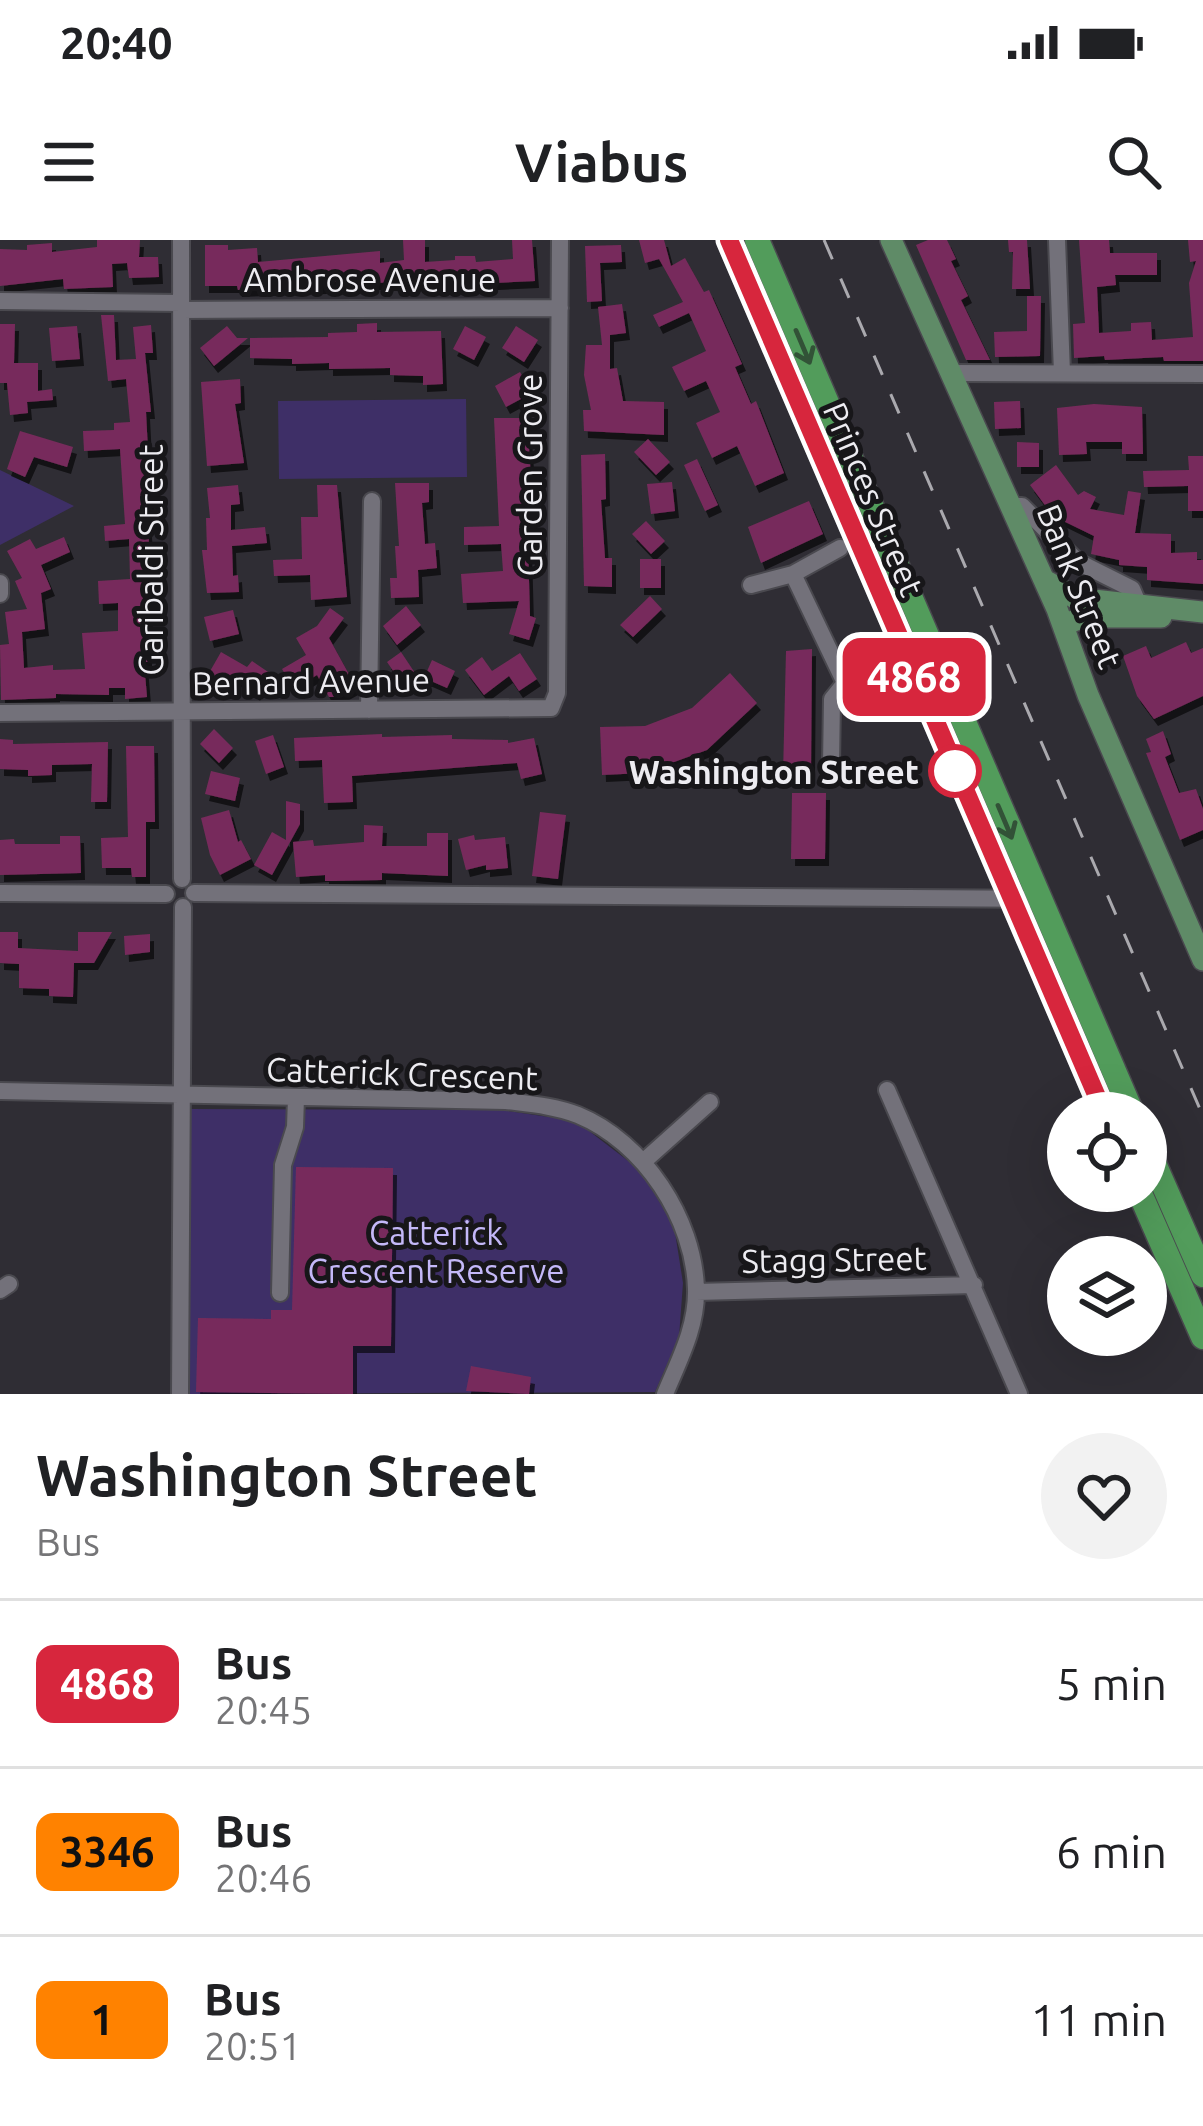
<!DOCTYPE html>
<style>
:root{--surface:#fff;--page:#f2f2f2;--text:#202124;--muted:#757577;--line:#e0e0e0}
body{margin:0;font-family:Ubuntu,sans-serif;background:var(--page);color:var(--text);height:100vh;display:flex;flex-direction:column;font-size:45px;white-space:nowrap}
*{box-sizing:border-box;margin:0}
p{font-size:39px;color:var(--muted)}
.icon{flex:none;width:66px;height:66px;fill:none;stroke:currentColor;stroke-width:2;stroke-linecap:round;stroke-linejoin:round}
.map{position:relative;height:1154px;overflow:hidden}
.details{display:flex;flex-direction:column;background:var(--surface);flex:1}
.details>*{flex:none}
.badge{padding:0 24px;border-radius:18px;font-size:42px;line-height:78px}
.controls{position:absolute;left:1047px;top:852px;display:grid;gap:24px}
.controls a{display:grid;place-items:center;width:120px;height:120px;border-radius:50%;background:var(--surface);box-shadow:0 12px 48px #0002;font-size:60px}
.map>.badge{position:absolute;translate:-50% -50%;box-shadow:0 0 0 6px #fff}
.round{display:grid;place-items:center;flex:none;width:126px;height:126px;border-radius:63px;background:var(--page)}
.headline{display:flex;align-items:center;justify-content:space-between;height:204px;padding:0 36px}
h1{font-size:57px;font-weight:700;line-height:90px}
ul{padding:0;list-style:none}
li{display:flex;align-items:center;gap:36px;height:168px;padding:0 36px;border-top:3px solid var(--line)}
li div{flex:1}
li b{display:block;font-size:45px}
li em{font-style:normal}
li .badge{min-width:132px;font-weight:700;text-align:center}
.status{display:flex;justify-content:space-between;align-items:center;height:84px;padding:0 60px;background:var(--surface);direction:ltr}
.status svg{height:33px;fill:currentColor}
header{display:flex;justify-content:space-between;align-items:center;height:156px;padding:0 36px;background:var(--surface);font-size:54px;font-weight:700}
.map>svg:first-child{display:block}
</style>
<div class="status"><b>20:40</b><svg viewBox="0 0 49 12"><path d="M0 12V9h3v3zM5 12V6h3v6zM10 12V3h3v9zM15 12V0h3v12zM26 1h20v11H26zM47 4h2v5h-2z"/></svg></div>
<header><svg class="icon" aria-label="menu" viewBox="0 0 24 24"><path d="M4 6h16M4 12h16M4 18h16"/></svg>Viabus<svg class="icon" aria-label="search" viewBox="0 0 24 24"><circle cx="10" cy="10" r="6"/><path d="M15 15l6 6"/></svg></header>
<div class="map">
<svg width="1203" height="1154" viewBox="0 0 1203 1154">
<defs>
<filter id="shadow"><feDropShadow dx="4" dy="7" stdDeviation="0" flood-color="#0009"/></filter>
</defs>
<rect width="100%" height="100%" fill="#2f2d34"/>
<!-- green -->
<path fill="#3e2f67" d="M466,159L467,237L279,239L278,161Z
M0,230L74,266L0,305Z
M188,869L502,870L576,881L640,930L674,986L683,1043L679,1097L655,1152L189,1154Z"/>
<!-- building -->
<path fill="#772b5b" filter="url(#shadow)" d="M97,0H140L139,17H158L159,37L129,38L127,23L112,24L113,47L64,49L63,39L0,46V9L27,10V5L52,3V12L97,7Z
M403,0H425V22L455,20V16H475L476,22L513,19L512,0H532L535,41L456,45V42L422,44V40L362,44V40L322,43L323,47L238,50L237,46H205V5H228V10L257,8L258,22L380,11V23L404,20Z
M639,0H664L671,26L685,18L704,52L709,50L742,124L735,127L751,164L756,161L784,233L755,246L737,206L712,218L696,183L720,172L706,141L684,151L672,127L706,111L689,73L659,87L653,75L683,62L659,19L645,23Z
M928,0H947L956,19L951,21L968,56L961,60L990,120H966L916,5Z
M1008,0H1027L1030,49H1012L1013,12H1009Z
M1079,0H1109L1110,13H1157V35H1115L1116,45L1097,47L1099,93L1131,91V83L1151,82L1152,100L1193,97L1189,43L1196,21L1190,22L1188,0H1203V121H1164L1163,117L1105,120L1104,116L1074,118L1073,84L1085,83Z
M621,5L622,22L600,23L602,61L587,62L585,6Z
M1027,56H1041L1040,116L995,117L994,92L1027,91Z
M622,64L626,93L610,95V129L617,128L623,161L664,162V195L584,191L583,170H591L584,135L586,105H602L598,67Z
M101,75H114L116,120L136,119L133,87L151,85L153,113H145L151,172H146L151,268H146L154,361H149L148,422H144L147,457L125,459V448H109V455L56,454V458L1,460L0,405L9,404L5,372L27,369L15,341L22,338L7,311L30,299L36,309L64,297L70,312L41,325L51,349L41,353L45,389L22,392L24,428L53,425V430L85,429L82,393L118,391V363L99,364L98,341L130,339L129,299L105,301L104,286L125,284L120,209L84,211L83,191L114,190V183L130,182L126,139L108,141Z
M377,83V92L441,91L443,144L423,145V136L390,135V128L329,129V123L292,124V119L250,118V98L328,97V93L357,92V84Z
M0,84H15L14,123H38V151L52,149L53,160L27,162L28,173L10,175L7,143H0Z
M77,86L80,119L52,121L49,88Z
M227,86L237,98H248L214,126L200,108Z
M465,86L486,97L474,120L453,109Z
M516,86L538,100L524,122L502,108Z
M520,132L532,153L506,167L495,146Z
M240,139L241,163L235,164L244,223L207,226L201,142Z
M1020,161L1021,188L995,189L994,162Z
M1094,164L1142,167L1143,214H1122V202H1086L1087,214L1059,215L1057,168Z
M494,178H527L533,268H527L530,376L536,378L529,400L509,394L519,361L463,363L461,334L503,331L501,304L464,305V287L499,286Z
M20,191L73,207L67,227L34,217L25,237L7,229Z
M648,199L670,222L656,235L634,212Z
M1017,202L1039,203V227H1017Z
M605,214L606,259L601,260L605,318H612V347L584,346L581,215Z
M1188,216H1203V271H1188V246L1144,247L1143,231L1189,230Z
M697,219L718,265L705,271L684,225Z
M1056,225L1078,255L1084,251L1096,257L1090,269L1124,275L1128,251L1141,253L1135,293L1171,294V313L1197,312V320H1203V344L1147,340V327L1119,325V320L1091,314L1094,296L1053,276L1030,245Z
M672,242L675,271L651,274L647,244Z
M395,243H429V262L422,263L425,304L435,303L437,328L418,330L419,357L391,358L390,338H397L395,306H399Z
M238,245L240,264L231,265V290L265,287L267,303L232,306L233,336L238,335L239,352L207,353L202,310H207L206,278H210L207,248Z
M317,245H337L347,357L311,360L310,335L274,336L273,320L302,319L301,277H318Z
M809,261L823,294L761,323L748,287Z
M646,281L665,301L651,314L632,294Z
M640,319H661V348H640Z
M650,356L662,369L633,397L620,385Z
M406,366L421,385L397,405L383,386Z
M330,368L344,378L329,398L356,447L338,457H329L317,435L294,449L282,429L306,415L296,398L317,386Z
M233,370L239,394L210,401L204,377Z
M1186,402L1191,413L1203,408V456L1154,479L1137,456L1123,416L1146,406L1151,418Z
M812,409L811,533L783,535L786,411Z
M221,412L247,427L252,421L271,434L256,454L232,436L224,451L205,440Z
M401,412L417,436L403,445L387,422Z
M520,413L537,439L519,451L509,436L484,455L465,430L482,417L492,431Z
M432,420L455,431L447,448L424,438Z
M730,433L757,463L707,510L644,533L602,535L600,487L645,486L692,468Z
M214,489L233,508L219,523L200,504Z
M1163,491L1171,514L1165,517L1179,553L1196,549L1203,569V590L1180,600L1146,513L1151,512L1146,499Z
M382,494V497L452,495V499L508,500V503L534,498L542,534L521,539L517,523L352,536L353,562L324,563L322,520L295,521L294,498Z
M273,495L284,527L266,534L255,501Z
M0,499L13,500V504L108,502L107,562H91L92,524L52,525V535L28,536V530L0,529Z
M126,506H154L155,582H146V637H132L131,628H102L101,598L128,597Z
M211,531L240,538L235,561L205,554Z
M792,553H826L825,619H791Z
M286,561L300,564V584L272,635L254,625L272,592L286,600Z
M229,570L238,602L241,600L251,619L220,635L210,615L201,578Z
M540,572L566,575L558,639L532,636Z
M364,585L383,586L382,606H427V593H448V636L382,633V640L332,641H325V635L296,637L293,602L313,600L314,606L364,602Z
M474,595L475,600L505,597L508,628L486,630V625L466,630L458,599Z
M60,596H80L81,633L0,635V600L14,599L15,604H60Z
M0,692H18V708L78,711V692H112L94,723H74L73,757L49,756V749L19,748V724L0,723Z
M150,694V712L125,715L124,696Z
M296,927L393,928L391,1106H353V1154L196,1152L198,1078L271,1079V1070H292Z
M471,1126L531,1137L529,1154L466,1151Z"/>
<g fill="none" stroke-linecap="round" stroke-linejoin="round">
<defs>
<path id="minor" d="M181,0L182,639
M1057,0L1062,133
M0,61L181,63
M181,70L560,68
M949,133L1203,134
M1013,266H1022L1078,322L1132,349L1138,363
M793,334L840,308
M0,343V354
M751,345L793,334L845,443L909,425
M369,470L372,261
M0,473L551,468L557,453L560,0
M831,526L832,459L845,443
M0,653L166,654
M194,653L1038,659
M887,850L1019,1154
M0,851L506,861C530,864 555,866 578,875C644,902 694,979 696,1049C697,1087 679,1120 665,1154
M643,922L710,862
M0,1050L9,1044
M696,1052L974,1045
M280,1053L283,925L295,887L296,858
M180,1154L183,667"/>
<path id="major" d="M891,0L1057,369L1088,455L1203,720
M1048,342L1075,358L1203,372
M1064,385L1083,377H1161"/>
<path id="highway" d="M729,0L1104,873
M757,0L1132,873
M1146,905L1203,1035
M1139,951L1203,1097"/>
</defs>
<!-- minor casing -->
<use href="#minor" stroke="#4a494f" stroke-width="20"/>
<!-- major casing -->
<use href="#major" stroke="#4a494f" stroke-width="24"/>
<!-- highway casing -->
<use href="#highway" stroke="#4a494f" stroke-width="27"/>
<!-- minor -->
<use href="#minor" stroke="#73717a" stroke-width="16"/>
<!-- major -->
<use href="#major" stroke="#5f8b67" stroke-width="21"/>
<!-- highway -->
<use href="#highway" stroke="#529c5b" stroke-width="24"/>
<!-- rail -->
<path stroke="#aaa9ae" stroke-width="3" stroke-dasharray="21 21" stroke-linecap="butt" d="M824,0L1203,876"/>
</g>
<!-- one-way arrows -->
<defs><path id="oneway-shaft" d="M-6 0H5M1.5-3L5.5 0L1.5 3" fill="none" stroke-width="1.6" stroke-linecap="round" stroke-linejoin="round" transform="scale(3)"/></defs>
<g stroke="#325237">
<use href="#oneway-shaft" transform="translate(803 107) rotate(67)"/>
<use href="#oneway-shaft" transform="translate(1005 582) rotate(67)"/>
</g>
<g fill="none" stroke-linecap="round" stroke-linejoin="round">
<defs>
<path id="line" d="M729,0L1104,873"/>
</defs>
<!-- line casing -->
<use href="#line" stroke="#fff" stroke-width="27"/>
<!-- line -->
<use href="#line" stroke="#d7263d" stroke-width="18"/>
</g>
<!-- markers -->
<circle fill="#fff" stroke="#d7263d" stroke-width="6" cx="955" cy="531" r="24"/>
<g text-anchor="middle" dominant-baseline="central" stroke-width="10" stroke-linejoin="round" paint-order="stroke">
<!-- street labels -->
<g font-size="33" fill="#edecf1" stroke="#171619">
<text x="370" y="39">Ambrose Avenue</text>
<text transform="translate(529 235) rotate(-90)">Garden Grove</text>
<text transform="translate(874 259) rotate(67)">Princes Street</text>
<text transform="translate(150 320) rotate(-90)">Garibaldi Street</text>
<text transform="translate(1080 346) rotate(68)">Bank Street</text>
<text transform="translate(311 441) rotate(-1)">Bernard Avenue</text>
<text transform="translate(402 833) rotate(2)">Catterick Crescent</text>
<text transform="translate(834 1019) rotate(-1)">Stagg Street</text>
</g>
<!-- stop labels -->
<g font-size="33" font-weight="bold" fill="#edecf1" stroke="#171619" text-anchor="end">
<text x="919" y="531">Washington Street</text>
</g>
<!-- park labels -->
<g font-size="33" fill="#c4b8f8" stroke="#171619">
<text x="436" y="992">Catterick<tspan x="436" dy="38">Crescent Reserve</tspan></text>
</g>
</g>
</svg>
<div class="controls">
<a><svg class="icon" aria-label="locate" viewBox="0 0 24 24"><circle cx="12" cy="12" r="6"/><path d="M12 2v4M12 18v4M2 12h4M18 12h4"/></svg></a>
<a><svg class="icon" aria-label="layers" viewBox="0 0 24 24"><path d="M12 4l9 5-9 5-9-5zM3 14l9 5 9-5"/></svg></a>
</div>
<b class="badge" style="left:914px;top:437px;background:#d7263d;color:#fff">4868</b>
</div>
<section class="details">
<div class="headline"><div><h1>Washington Street</h1><p>Bus</p></div><a class="round"><svg class="icon" aria-label="heart" viewBox="0 0 24 24"><path d="M12 20l-8-8c-3-5 5-10 8-4 3-6 11-1 8 4z"/></svg></a></div>
<ul>
<li><span class="badge" style="background:#d7263d;color:#fff">4868</span><div><b>Bus</b><p>20:45</p></div><em>5 min</em></li>
<li><span class="badge" style="background:#ff8200;color:#111">3346</span><div><b>Bus</b><p>20:46</p></div><em>6 min</em></li>
<li><span class="badge" style="background:#ff8200;color:#111">1</span><div><b>Bus</b><p>20:51</p></div><em>11 min</em></li>
</ul>
</section>
